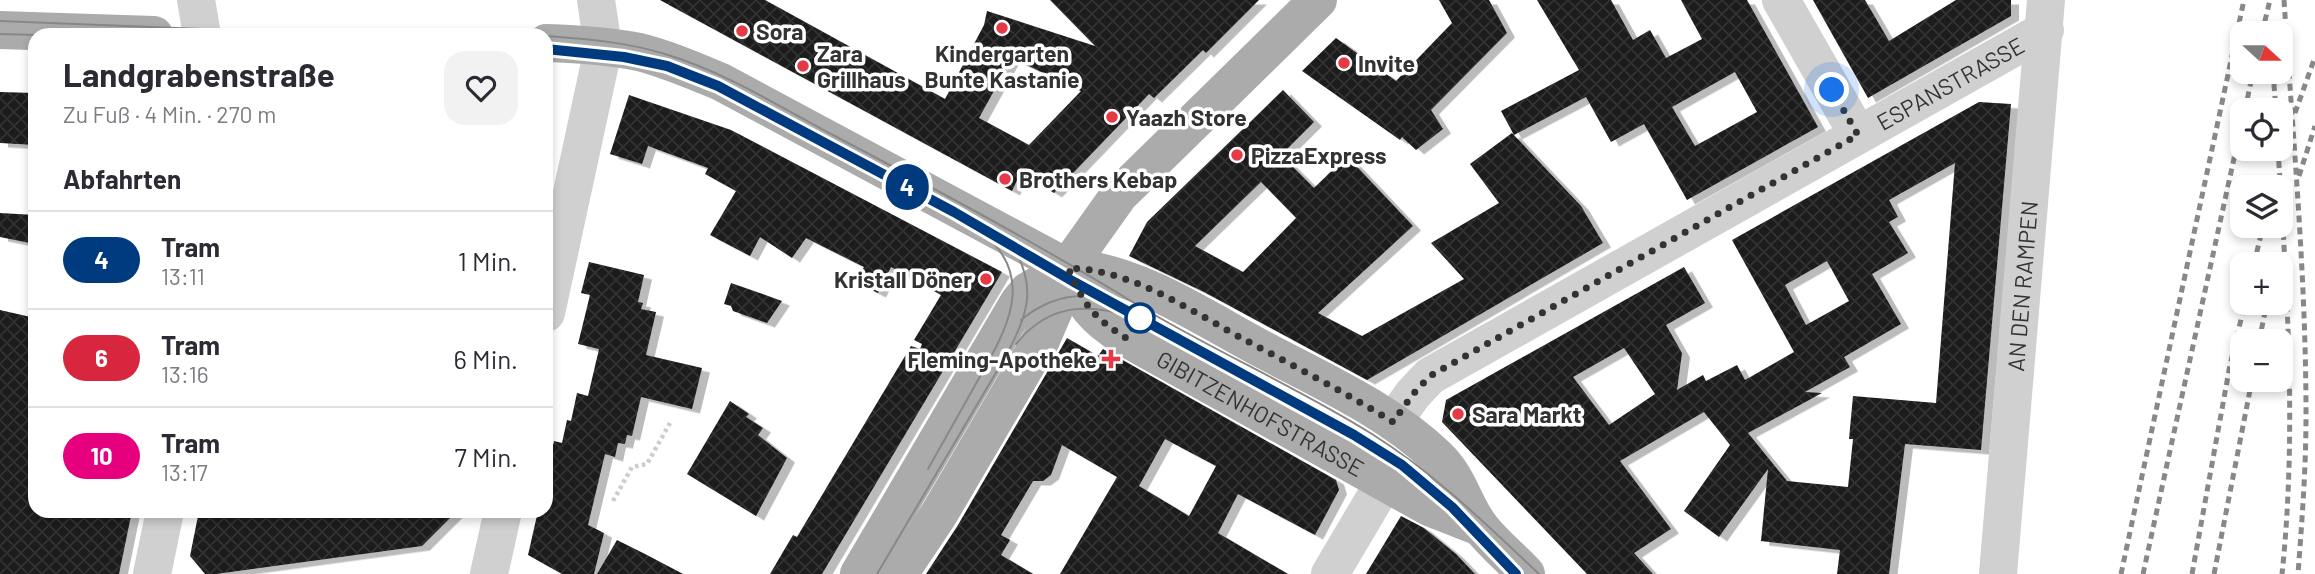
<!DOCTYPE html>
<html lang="de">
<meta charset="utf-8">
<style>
:root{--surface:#fff;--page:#f2f2f3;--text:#2b2b33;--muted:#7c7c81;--line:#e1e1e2}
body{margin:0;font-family:Barlow,sans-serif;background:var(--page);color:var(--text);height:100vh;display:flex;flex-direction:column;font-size:26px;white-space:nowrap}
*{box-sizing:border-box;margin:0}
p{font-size:23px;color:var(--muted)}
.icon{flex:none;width:38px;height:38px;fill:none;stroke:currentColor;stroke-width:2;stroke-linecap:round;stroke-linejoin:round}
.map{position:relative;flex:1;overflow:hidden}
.sheet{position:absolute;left:28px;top:28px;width:525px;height:490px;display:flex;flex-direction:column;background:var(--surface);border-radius:21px;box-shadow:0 4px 10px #0003}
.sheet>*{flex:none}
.badge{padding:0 14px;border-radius:23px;font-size:24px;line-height:46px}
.needle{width:46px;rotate:111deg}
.controls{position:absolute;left:2230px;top:21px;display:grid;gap:14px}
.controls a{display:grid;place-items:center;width:63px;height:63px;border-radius:14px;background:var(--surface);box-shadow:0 4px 10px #0003;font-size:35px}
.you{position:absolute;width:35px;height:35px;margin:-18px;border:5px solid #fff;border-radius:50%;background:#1a73e8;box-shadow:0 0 0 10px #1a73e833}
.map>.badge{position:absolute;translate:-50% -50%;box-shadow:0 0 0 4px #fff}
h2{padding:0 35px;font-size:26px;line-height:63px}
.round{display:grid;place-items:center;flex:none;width:74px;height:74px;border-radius:21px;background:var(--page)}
.headline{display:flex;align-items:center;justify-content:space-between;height:119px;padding:0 35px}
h1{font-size:33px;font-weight:700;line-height:52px}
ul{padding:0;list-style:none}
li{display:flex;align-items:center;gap:21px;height:98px;padding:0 35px;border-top:2px solid var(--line)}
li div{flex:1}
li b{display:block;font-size:26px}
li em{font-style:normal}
li .badge{min-width:77px;font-weight:700;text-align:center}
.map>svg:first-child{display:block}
</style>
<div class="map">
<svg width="2315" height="574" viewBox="0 0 2315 574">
<defs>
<pattern id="building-cross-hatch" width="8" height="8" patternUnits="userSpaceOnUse" patternTransform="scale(1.75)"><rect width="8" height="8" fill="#1a1a1a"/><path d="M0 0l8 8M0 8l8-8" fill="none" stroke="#333"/></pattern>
<filter id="shadow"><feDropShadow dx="8" dy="4.5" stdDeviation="0" flood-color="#0004"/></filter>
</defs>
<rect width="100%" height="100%" fill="#fff"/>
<!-- building -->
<path fill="url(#building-cross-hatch)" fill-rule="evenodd" filter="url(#shadow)" d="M660,0H765L945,99L984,25L987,11L1095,46L1050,0H1259L1206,53L1203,50L1154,98L1149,94L1054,193L1021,172L1012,191ZM1012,58L1081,91L1029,145L979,118Z
M1439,0H1489L1507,33L1431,110L1443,129L1416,150L1402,137L1400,140L1302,71L1336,38L1396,81L1452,23Z
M1537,0H1611L1633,40L1650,30L1666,58L1702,39L1681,0H1747L1818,127L1687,200L1644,124L1611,142L1586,97L1514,135L1501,111L1579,70ZM1735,72L1757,112L1695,146L1672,107Z
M1813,0H1865L1889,41L1956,0H2011V16L1868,98Z
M1283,90L1314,122L1281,155L1314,188L1347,156L1413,226L1318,313L1362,336L1464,279L1431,243L1499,203L1470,164L1512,133L1581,206L1603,243L1367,380L1204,292L1129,256L1147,222ZM1261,182L1296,218L1243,272L1195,246Z
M0,92L35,93V145L0,143Z
M629,95L731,130L1002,272L822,574H770L793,535L797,537L911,346L920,349L922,344L914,340L941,295L891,267L878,293L856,282L864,267L806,238L792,258L760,237L750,256L710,235L736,191L705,174L708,168L648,146L642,164L610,154Z
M1979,102L2011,104L1981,450L1905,444L1889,574H1837L1840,550L1761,541L1768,469L1719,537L1684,511L1730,445L1704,412L1620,461L1671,529L1634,553L1653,574H1587L1442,422L1446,400L1684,267L1705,303L1666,325L1682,353L1677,390L1703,375L1706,381L1737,365L1745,380L1794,352L1732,240ZM1955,163L1936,403L1853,396L1849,439H1853L1848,487L1787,481L1748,433L1822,393L1805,392L1850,367L1844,357L1901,324L1872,274L1908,253L1889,222L1898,217L1889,200ZM1827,261L1849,301L1806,325L1785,285ZM1624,348L1655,394L1609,425L1573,377Z
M0,213L35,215V244L0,237Z
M589,262L644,275L638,302L643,303L641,309L656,312L646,355L702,368L692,409L641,397L632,436L627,435L625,444L618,443L615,457L605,454L588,525L604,533L594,574H562L528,555L538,511H546V476L554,441L562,443L567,420L571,421L577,393L588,396L599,349L578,344L590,295L581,293Z
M731,283L757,292L782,301L767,323L733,311L731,306L724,304Z
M0,310L35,318V416L31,437L35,438V511H132L119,574H0Z
M1067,338L1098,356L1103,349L1336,480L1339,490L1315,535L1238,494L1218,533L1288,574H1060L1117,477L1062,445L1051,475L1043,481H1033L1001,535L1010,540L1001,555L1033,574H926L958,525ZM1165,439L1216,466L1189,516L1139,486Z
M730,401L749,414L746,417L763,428L758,435L787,458L756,516L687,474Z
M199,511H250L248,518L302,511H457L422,546L216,574H205L190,556Z
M1401,516L1424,528L1456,554L1475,574H1366Z
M617,540L645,554L683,574H597Z"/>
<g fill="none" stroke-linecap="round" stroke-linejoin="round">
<!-- path -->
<path stroke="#cdcdcd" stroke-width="4.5" stroke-dasharray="3.5 3.5" stroke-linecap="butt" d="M613,501L632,467L647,464L670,423"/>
<!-- minor -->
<g stroke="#d0d0d0" stroke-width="38">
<path d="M196,0L202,35"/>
<path d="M1781,0L1858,135"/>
<path d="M546,313L602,54V40L596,0"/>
<path id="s1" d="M1393,422L1413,394L1430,376L2045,30"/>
<path d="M152,574L165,511"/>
<path d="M489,574L503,511"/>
<path d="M1330,574L1385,481"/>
<path id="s2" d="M1998,574L2046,0"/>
</g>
<!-- major -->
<g stroke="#ababab" stroke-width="38">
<path d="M0,30L154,35"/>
<path d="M546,43C577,44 609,46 639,52C667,59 695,71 721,82L1068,268C1132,269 1207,320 1262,349C1322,381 1388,410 1437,457C1461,480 1463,506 1482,529C1495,545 1512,559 1526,574"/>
<path id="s3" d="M1068,268C1085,305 1091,316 1126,338L1429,507L1480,527"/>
<path d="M859,574L1019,302L1028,291L1068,268"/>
<path d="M899,574L939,514L1041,340L1059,298L1070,264L1119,195L1318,0"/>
</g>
<!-- tram -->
<path stroke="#888" stroke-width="2" d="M0,21L201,29L488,35
M0,34L37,35
M546,36C587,39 626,42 665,54C725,72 780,107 835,136C937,190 1038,244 1136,304C1213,351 1296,386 1372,434C1434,473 1486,524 1539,574
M546,49L637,59L666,66L718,87L954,212L1124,309
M1021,320C1043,302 1067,293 1095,297
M1016,344C1053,298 1095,305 1145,320
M928,469C943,442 958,416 973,389C1000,340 1040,283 986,236
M1445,500L1516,574
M877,574L1007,354C1028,313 1037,288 1013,246"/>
<!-- rail -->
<path stroke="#888" stroke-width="5" stroke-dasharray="7 5" stroke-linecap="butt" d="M2284,0C2293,138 2306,276 2306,415C2306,468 2302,521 2298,574
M2262,33L2270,0
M2273,72L2276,110
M2245,110L2253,72
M2295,113L2315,57
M2278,149C2287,291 2297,432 2282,574
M2299,176L2315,126
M2254,264L2263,226
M2259,341L2267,303
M2121,574L2244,0
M2143,574L2242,122
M2192,574L2230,365L2245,303
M2214,574L2252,380"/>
</g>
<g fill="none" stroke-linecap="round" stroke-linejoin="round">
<defs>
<path id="line" d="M546,49L624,57L667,66L718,86L954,212L1074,282L1354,435L1402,465L1452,507L1516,574"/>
</defs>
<!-- line casing -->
<use href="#line" stroke="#fff" stroke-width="16"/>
<!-- line -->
<use href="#line" stroke="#003b80" stroke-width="10"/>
<!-- walk -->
<path stroke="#333" stroke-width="7" stroke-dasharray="0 12.6" d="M1140,318L1126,338C1091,316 1085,305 1068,268C1132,269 1192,312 1247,341C1296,367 1346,393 1393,422L1413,394L1430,376L1858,135L1832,90"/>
</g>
<!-- markers -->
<g fill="#e63946" stroke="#fff" stroke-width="2.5">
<circle cx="1002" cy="28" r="7"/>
<circle cx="742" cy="31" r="7"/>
<circle cx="1344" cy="63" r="7"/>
<circle cx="803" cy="66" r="7"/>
<circle cx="1112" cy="117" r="7"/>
<circle cx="1237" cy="155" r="7"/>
<circle cx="1005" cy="179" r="7"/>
<circle cx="986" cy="279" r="7"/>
<path d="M1107.5 348.5h7v7h7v7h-7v7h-7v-7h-7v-7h7z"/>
<circle cx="1458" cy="414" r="7"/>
</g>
<circle fill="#fff" stroke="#003b80" stroke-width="3.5" cx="1140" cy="318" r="14"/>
<g text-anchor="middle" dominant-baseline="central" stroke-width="7" stroke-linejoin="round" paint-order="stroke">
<!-- poi labels -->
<g font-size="23" font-weight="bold" fill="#333" stroke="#fff" text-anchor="start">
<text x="756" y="31">Sora</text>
<text x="817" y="53">Zara<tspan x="817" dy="26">Grillhaus</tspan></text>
<text x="1002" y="53" text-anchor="middle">Kindergarten<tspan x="1002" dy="26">Bunte Kastanie</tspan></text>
<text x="1358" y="63">Invite</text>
<text x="1126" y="117">Yaazh Store</text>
<text x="1251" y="155">PizzaExpress</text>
<text x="1019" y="179">Brothers Kebap</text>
<text x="972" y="279" text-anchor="end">Kristall Döner</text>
<text x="1097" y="359" text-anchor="end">Fleming-Apotheke</text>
<text x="1472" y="414">Sara Markt</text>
</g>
<!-- street labels -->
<g font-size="23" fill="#333" stroke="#fff">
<text stroke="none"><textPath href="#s1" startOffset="656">ESPANSTRASSE</textPath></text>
<text stroke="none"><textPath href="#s2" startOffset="289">AN DEN RAMPEN</textPath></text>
<text stroke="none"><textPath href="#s3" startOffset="247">GIBITZENHOFSTRASSE</textPath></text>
</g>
</g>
</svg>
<div class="controls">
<a><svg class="needle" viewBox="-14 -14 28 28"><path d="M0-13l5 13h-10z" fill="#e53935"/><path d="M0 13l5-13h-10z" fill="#7c7c81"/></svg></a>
<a><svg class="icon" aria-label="locate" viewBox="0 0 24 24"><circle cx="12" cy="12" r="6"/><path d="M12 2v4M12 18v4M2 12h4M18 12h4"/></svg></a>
<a><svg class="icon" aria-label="layers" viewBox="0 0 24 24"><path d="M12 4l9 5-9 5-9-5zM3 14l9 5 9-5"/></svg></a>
<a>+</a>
<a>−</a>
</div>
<div class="you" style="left:1832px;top:90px"></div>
<b class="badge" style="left:907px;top:187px;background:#003b80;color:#fff">4</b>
<section class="sheet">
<div class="headline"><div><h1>Landgrabenstraße</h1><p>Zu Fuß · 4 Min. · 270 m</p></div><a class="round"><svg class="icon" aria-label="heart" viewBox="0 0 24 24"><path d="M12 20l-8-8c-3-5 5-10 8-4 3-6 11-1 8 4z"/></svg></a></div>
<h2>Abfahrten</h2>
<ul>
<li><span class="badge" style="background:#003b80;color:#fff">4</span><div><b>Tram</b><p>13:11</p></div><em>1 Min.</em></li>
<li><span class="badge" style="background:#d7263d;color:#fff">6</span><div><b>Tram</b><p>13:16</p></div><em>6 Min.</em></li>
<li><span class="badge" style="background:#e6007e;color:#fff">10</span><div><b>Tram</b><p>13:17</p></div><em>7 Min.</em></li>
</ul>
</section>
</div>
